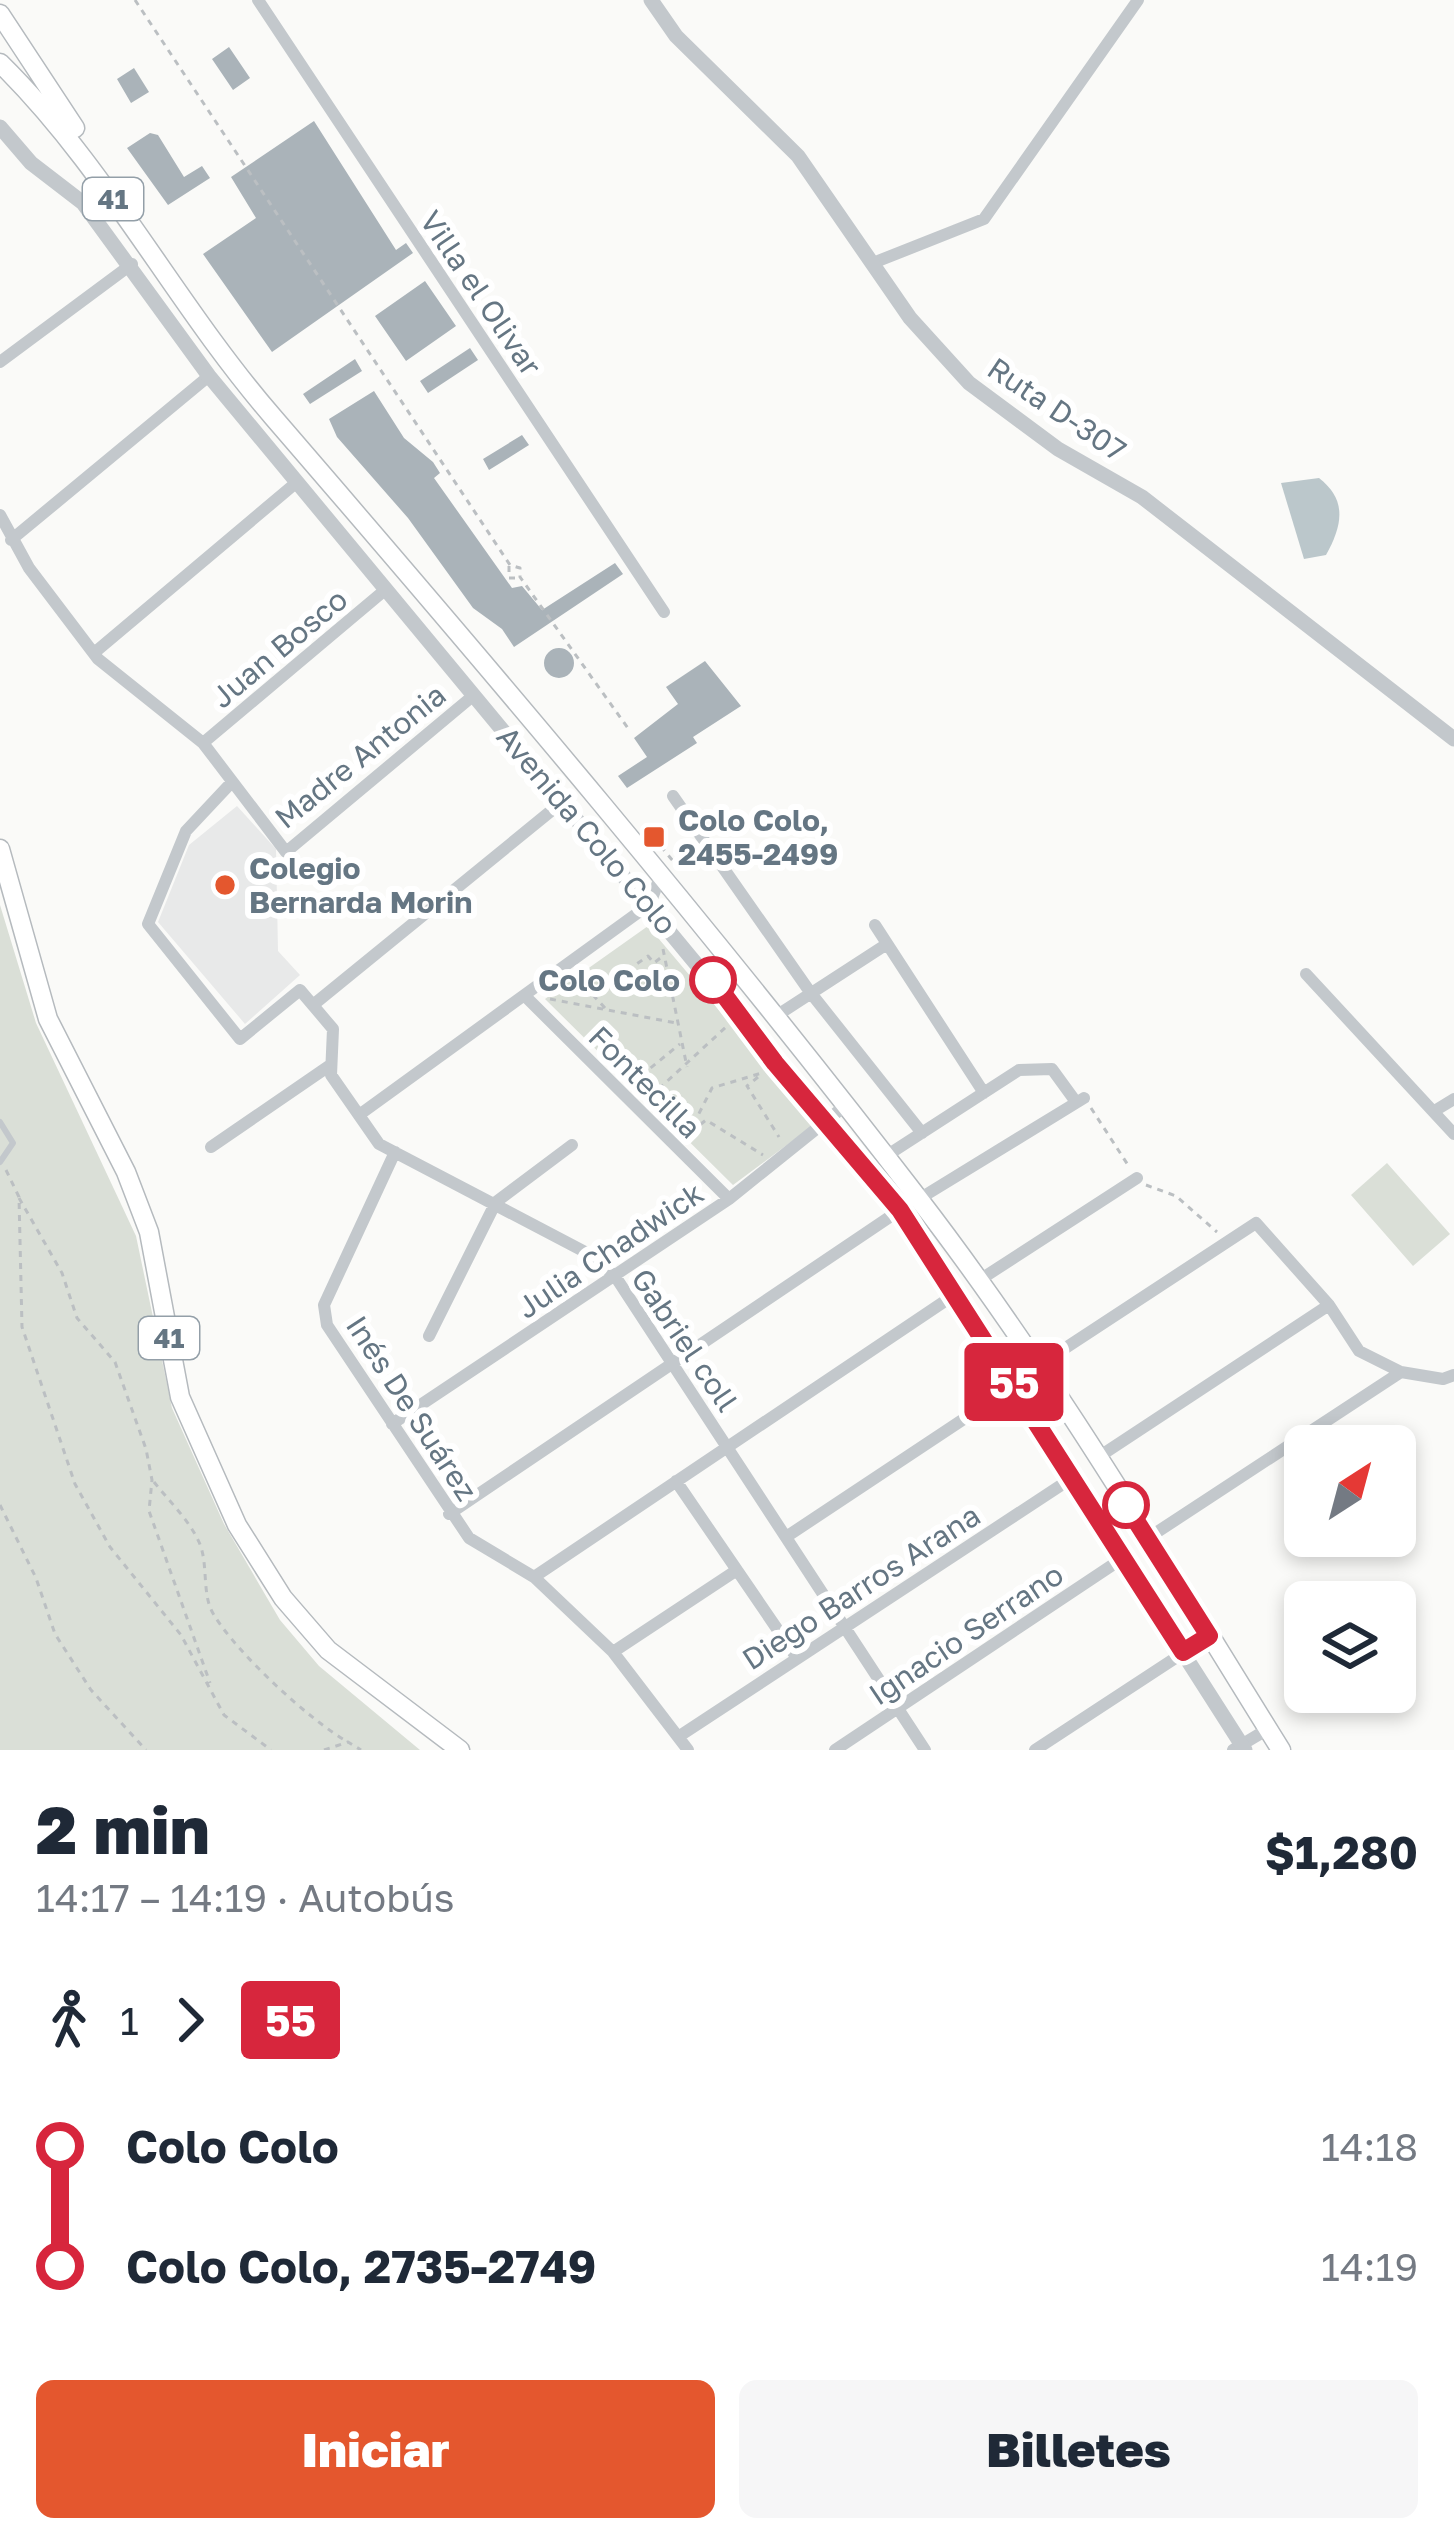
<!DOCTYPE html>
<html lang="es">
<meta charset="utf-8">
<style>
:root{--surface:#fff;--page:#f6f6f7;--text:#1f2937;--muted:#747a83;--accent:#e4572e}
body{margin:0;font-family:"Golos Text",sans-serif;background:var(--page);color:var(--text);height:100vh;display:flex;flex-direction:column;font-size:45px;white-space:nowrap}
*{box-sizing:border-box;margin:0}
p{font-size:39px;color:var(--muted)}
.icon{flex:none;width:66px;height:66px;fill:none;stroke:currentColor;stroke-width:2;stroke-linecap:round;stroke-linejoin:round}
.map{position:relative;height:1750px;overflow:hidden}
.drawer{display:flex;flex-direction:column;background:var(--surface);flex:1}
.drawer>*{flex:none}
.badge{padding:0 24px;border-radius:9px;font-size:42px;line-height:78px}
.needle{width:78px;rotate:36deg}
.controls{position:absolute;left:1284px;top:1425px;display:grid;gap:24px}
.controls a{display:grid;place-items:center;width:132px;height:132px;border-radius:18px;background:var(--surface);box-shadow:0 6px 18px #0003;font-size:60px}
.map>.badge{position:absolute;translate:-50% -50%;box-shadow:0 0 0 6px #fff}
.legs{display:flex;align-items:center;gap:18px;height:132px;padding:0 36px;font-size:39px}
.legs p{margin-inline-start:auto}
.overview{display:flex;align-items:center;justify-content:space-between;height:204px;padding:0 36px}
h1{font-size:66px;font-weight:800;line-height:90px}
.button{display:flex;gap:24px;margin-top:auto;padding:24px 36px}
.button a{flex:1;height:138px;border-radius:18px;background:var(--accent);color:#fff;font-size:48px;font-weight:800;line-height:138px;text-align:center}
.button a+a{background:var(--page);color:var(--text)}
ul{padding:0 36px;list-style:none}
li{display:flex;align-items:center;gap:42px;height:120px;font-size:45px}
li i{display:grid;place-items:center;width:18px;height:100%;margin:0 15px;background:currentColor}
li i::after{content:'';width:30px;height:30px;margin:-15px;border:9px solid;border-radius:50%;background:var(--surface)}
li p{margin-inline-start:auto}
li:first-child i{background:linear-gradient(#0000 50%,currentColor 0)}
li:last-child i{background:linear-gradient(currentColor 50%,#0000 0)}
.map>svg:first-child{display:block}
</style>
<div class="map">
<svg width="1454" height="1750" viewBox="0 0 1454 1750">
<rect width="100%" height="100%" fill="#fafaf8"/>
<!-- built -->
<path fill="#e8e9e9" d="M237,806L276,849L278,951L300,975L245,1024L158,922L189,845Z"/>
<!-- green -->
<path fill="#dadfd7" d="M0,905L36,1023L136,1236L172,1408L224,1524L280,1620L319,1666L420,1750H0Z
M648,926L815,1124L733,1185L545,999Z
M1387,1163L1450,1234L1413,1266L1351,1195Z"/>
<!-- water -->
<path fill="#bbc7cb" d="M1319,478C1347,500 1343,524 1326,555L1304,559L1281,483Z"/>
<!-- building -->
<path fill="#aab3b9" d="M229,47L250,78L233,90L212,59Z
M134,68L149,92L131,103L117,79Z
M314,121L396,250L406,243L413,253L272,352L203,254L256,218L231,177Z
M150,133L158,135L184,177L202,166L210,178L168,205L127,148Z
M425,281L456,326L406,361L375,316Z
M470,348L478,360L428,393L420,381Z
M355,359L362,371L310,404L303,394Z
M374,391L404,438L433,462L440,473L434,478L512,588L522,586L542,610L615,563L623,574L514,647L502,629L473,608L408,518L337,437L329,419Z
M522,435L529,445L489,470L483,459Z
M544 663a15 15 0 1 1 30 0a15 15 0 1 1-30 0Z
M705,661L741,706L693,737L697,743L627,788L618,776L647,757L634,738L678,704L666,687Z"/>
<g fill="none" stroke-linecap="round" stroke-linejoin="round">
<defs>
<path id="primary" d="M0,14L75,128
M0,63C107,168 175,304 273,417C493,672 712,930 918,1198C1052,1372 1165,1564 1281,1750
M0,849L48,1019L126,1172L149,1232L180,1397L237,1525L283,1598L328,1650L460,1750"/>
</defs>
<!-- primary casing -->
<use href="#primary" stroke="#b5babe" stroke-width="21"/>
<!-- path -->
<path stroke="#bbbfc2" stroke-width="3" stroke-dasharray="6 6" stroke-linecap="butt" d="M135,0L510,565L520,568V577L630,731
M509,566V578H519
M653,837L673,861
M663,949L687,1067
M550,999L676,1023
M605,1008L593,995L648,956L654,963L663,956
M758,1077L747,1086L779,1137
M632,1083L680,1044
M650,1097L726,1027
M1091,1108L1128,1165
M691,1132L706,1120L763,1155
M688,1135L712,1088L765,1072
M6,1170L19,1197L22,1327L75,1484L110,1547L181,1635L224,1715L271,1750
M1146,1185L1176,1196L1217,1232
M19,1198L62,1273L77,1318L115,1362L146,1449L152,1480L149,1511L210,1683
M154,1482C169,1501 189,1520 199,1542C209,1564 201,1595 214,1615C237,1653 309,1720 348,1742
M0,1505L36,1578L55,1634L91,1690L146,1750
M324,1750L348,1742L361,1750"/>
<!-- service -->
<path stroke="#c3c8cc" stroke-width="6" d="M0,1122L13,1143L0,1162"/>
<!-- minor -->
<path stroke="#c3c8cc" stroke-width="12" d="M258,0L664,612
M873,263L984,219L1138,0
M0,362L132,264
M0,515L29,568L98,659L203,743L286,852L474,695
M11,540L209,376
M94,653L297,482
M203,743L385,590
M231,783L186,831L148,924L240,1039L300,990L333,1029L331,1075L379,1144L589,1254L615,1276L925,1750
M673,796L810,992L922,1133
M875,925L984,1093
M1306,974L1454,1134
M527,998L729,1199
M313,1005L562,802
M776,1016L887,944
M1436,1110L1454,1099
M359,1115L650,904L660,877
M211,1147L329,1066
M395,1152L324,1305L327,1325L469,1538L534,1577L613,1652L688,1750
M886,1156L1019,1070L1052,1069L1076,1102
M919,1199L1084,1098
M978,1281L1137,1178
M429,1336L496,1202L572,1145
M1038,1366L1256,1223L1329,1305L1359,1351L1401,1372L1443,1379L1454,1375
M392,1424L729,1199L846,1105
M1097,1458L1329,1305
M676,1481L797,1658
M449,1514L900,1210
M786,1537L1015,1385
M1148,1538L1401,1372
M534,1577L957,1293
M613,1652L737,1570
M678,1737L1072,1478
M835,1750L1123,1558
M1035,1750L1209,1636
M1233,1750L1268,1729"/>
<!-- tertiary -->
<path stroke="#c3c8cc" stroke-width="15" d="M651,0L676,36L798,156L910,318L969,383L1058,449L1142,497L1454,739
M0,127L31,163L83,203L209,376L900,1210L1245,1750"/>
<!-- primary -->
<use href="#primary" stroke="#fff" stroke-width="18"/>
</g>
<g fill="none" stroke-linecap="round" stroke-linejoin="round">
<defs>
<path id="line-1" d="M713,980L775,1063L900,1210L1183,1652L1209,1636L1126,1505"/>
</defs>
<!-- line-1 casing -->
<use href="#line-1" stroke="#fff" stroke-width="27"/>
<!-- line-1 -->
<use href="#line-1" stroke="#d7263d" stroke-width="18"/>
</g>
<!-- markers -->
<g fill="#e4572e" stroke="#fff" stroke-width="4.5">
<rect x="642" y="825" width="24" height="24" rx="6"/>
<circle cx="225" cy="885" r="12"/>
</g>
<g fill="#fff" stroke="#d7263d" stroke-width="6">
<circle cx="713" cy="980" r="21"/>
<circle cx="1126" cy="1505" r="21"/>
</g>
<g text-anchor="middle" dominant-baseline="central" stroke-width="12" stroke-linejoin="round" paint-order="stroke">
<!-- shield labels -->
<g fill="#fff" stroke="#939fa8" stroke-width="3">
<rect x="83" y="178" width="60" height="42" rx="9"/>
<rect x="139" y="1317" width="60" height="42" rx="9"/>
</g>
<g font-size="27" font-weight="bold" fill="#657683">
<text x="113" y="199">41</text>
<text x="169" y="1338">41</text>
</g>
<!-- street labels -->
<g font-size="30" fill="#657683" stroke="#fff">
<text transform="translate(481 293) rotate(56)">Villa el Olivar</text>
<text transform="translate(1057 409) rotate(34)">Ruta D-307</text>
<text transform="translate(279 648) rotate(-40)">Juan Bosco</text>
<text transform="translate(360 756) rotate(-39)">Madre Antonia</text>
<text transform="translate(587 830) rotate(50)">Avenida Colo Colo</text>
<text transform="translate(645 1082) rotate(45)">Fontecilla</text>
<text transform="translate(610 1250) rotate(-34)">Julia Chadwick</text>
<text transform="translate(685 1340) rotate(56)">Gabriel coll</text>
<text transform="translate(412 1408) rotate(57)">Inés De Suárez</text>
<text transform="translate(861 1587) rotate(-33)">Diego Barros Arana</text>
<text transform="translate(966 1634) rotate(-34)">Ignacio Serrano</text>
</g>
<!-- poi labels -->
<g font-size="30" font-weight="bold" fill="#657683" stroke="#fff" text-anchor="start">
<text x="678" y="820">Colo Colo,<tspan x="678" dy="34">2455-2499</tspan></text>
<text x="249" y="868">Colegio<tspan x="249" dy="34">Bernarda Morin</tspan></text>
</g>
<!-- stop labels -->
<g font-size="30" font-weight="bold" fill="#657683" stroke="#fff" text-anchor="end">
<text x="680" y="980">Colo Colo</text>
</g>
</g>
</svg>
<div class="controls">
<a><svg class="needle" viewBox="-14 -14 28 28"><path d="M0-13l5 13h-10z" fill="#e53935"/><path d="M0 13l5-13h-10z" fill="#747a83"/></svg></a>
<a><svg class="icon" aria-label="layers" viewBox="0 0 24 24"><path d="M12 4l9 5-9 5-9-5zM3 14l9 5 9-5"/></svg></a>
</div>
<b class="badge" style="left:1014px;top:1382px;background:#d7263d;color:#fff">55</b>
</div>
<section class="drawer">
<div class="overview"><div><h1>2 min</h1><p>14:17 – 14:19 · Autobús</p></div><b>$1,280</b></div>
<div class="legs"><svg class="icon" aria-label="walk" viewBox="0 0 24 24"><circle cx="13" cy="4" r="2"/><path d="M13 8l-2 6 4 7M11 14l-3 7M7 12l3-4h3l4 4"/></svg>1<svg class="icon" aria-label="forward" viewBox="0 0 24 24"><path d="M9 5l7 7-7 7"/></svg><b class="badge" style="background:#d7263d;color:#fff">55</b></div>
<ul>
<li><i style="color:#d7263d"></i><b>Colo Colo</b><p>14:18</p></li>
<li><i style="color:#d7263d"></i><b>Colo Colo, 2735-2749</b><p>14:19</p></li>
</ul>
<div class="button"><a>Iniciar</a><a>Billetes</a></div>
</section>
